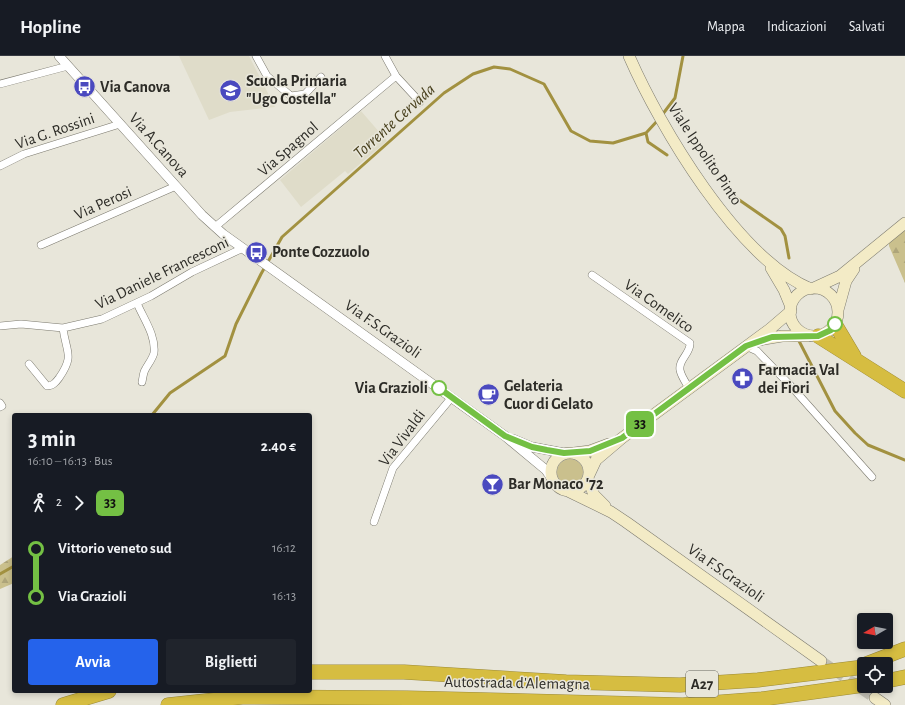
<!DOCTYPE html>
<html lang="it">
<meta charset="utf-8">
<style>
:root{--surface:#171b24;--page:#20242c;--text:#f1f3f6;--muted:#9ea1a6;--line:#363941;--accent:#2563eb}
body{margin:0;font-family:"Alegreya Sans",sans-serif;background:var(--page);color:var(--text);height:100vh;display:flex;flex-direction:column;font-size:15px;white-space:nowrap}
*{box-sizing:border-box;margin:0}
p{font-size:13px;color:var(--muted)}
.icon{flex:none;width:22px;height:22px;fill:none;stroke:currentColor;stroke-width:2;stroke-linecap:round;stroke-linejoin:round}
.map{position:relative;flex:1;overflow:hidden}
.panel{position:absolute;left:12px;top:357px;width:300px;height:280px;display:flex;flex-direction:column;background:var(--surface);border-radius:4px;box-shadow:0 2px 6px #0003}
.panel>*{flex:none}
.badge{padding:0 8px;border-radius:6px;font-size:14px;line-height:26px}
.needle{width:26px;rotate:261deg}
.tools{position:absolute;left:857px;top:557px;display:grid;gap:8px}
.tools a{display:grid;place-items:center;width:36px;height:36px;border-radius:4px;background:var(--surface);box-shadow:0 2px 6px #0003;font-size:20px}
.map>.badge{position:absolute;translate:-50% -50%;box-shadow:0 0 0 2px #fff}
.legs{display:flex;align-items:center;gap:6px;height:44px;padding:0 16px;font-size:13px}
.legs p{margin-inline-start:auto}
.head{display:flex;align-items:center;justify-content:space-between;height:68px;padding:0 16px}
h1{font-size:22px;font-weight:600;line-height:30px}
.primary-button{display:flex;gap:8px;margin-top:auto;padding:8px 16px}
.primary-button a{flex:1;height:46px;border-radius:4px;background:var(--accent);color:#fff;font-size:16px;font-weight:600;line-height:46px;text-align:center}
.primary-button a+a{background:var(--page);color:var(--text)}
ul{padding:0 16px;list-style:none}
li{display:flex;align-items:center;gap:14px;height:48px;font-size:15px}
li i{display:grid;place-items:center;width:6px;height:100%;margin:0 5px;background:currentColor}
li i::after{content:'';width:10px;height:10px;margin:-5px;border:3px solid;border-radius:50%;background:var(--surface)}
li p{margin-inline-start:auto}
li:first-child i{background:linear-gradient(#0000 50%,currentColor 0)}
li:last-child i{background:linear-gradient(currentColor 50%,#0000 0)}
header{display:flex;align-items:center;gap:24px;box-sizing:border-box;height:56px;padding:0 20px;background:var(--surface);border-bottom:1px solid var(--line)}
header strong{font-size:19px}
nav{display:flex;gap:22px;margin-inline-start:auto;font-size:14px}
.map>svg:first-child{display:block}
</style>
<header>
<strong>Hopline</strong>
<nav><a>Mappa</a><a>Indicazioni</a><a>Salvati</a></nav>
</header>
<div class="map">
<svg width="905" height="649" viewBox="0 0 905 649">
<defs>
<pattern id="forest-firs" width="22" height="20" patternUnits="userSpaceOnUse"><rect width="22" height="20" fill="#cac08d"/><path d="M5 1l3.5 6h-7zM16 11l3.5 6h-7z" fill="#aea57a"/></pattern>
</defs>
<rect width="100%" height="100%" fill="#e8e6da"/>
<!-- built -->
<path fill="#dfdcc9" d="M179,0H249L275,51L230,56L209,64Z
M361,55L387,85L348,118L345,115L301,151L280,124Z"/>
<!-- grass -->
<path fill="#cac08d" d="M557 416a13 13 0 1 1 26 0a13 13 0 1 1-26 0Z"/>
<!-- forest -->
<path fill="url(#forest-firs)" d="M905,173V227L889,190V186Z
M14,500V527L0,533V509Z"/>
<g fill="none" stroke-linecap="round" stroke-linejoin="round">
<!-- stream -->
<path stroke="#a29140" stroke-width="3" d="M662,59L675,42L683,0
M646,77L648,86L667,99
M735,141L781,173L785,180L789,202
M798,283L835,355L855,377L868,389L905,404
M152,359L170,337L225,300L236,268L261,218L282,181L444,37L473,18L494,11L510,13L544,28L571,75L590,85L613,87L646,77L659,63
M0,518L14,510"/>
<!-- secondary-tunnel -->
<path stroke="#c3c1b6" stroke-width="11" stroke-dasharray="11 5.5" stroke-linecap="butt" d="M821,605L875,642"/>
<defs>
<path id="minor" d="M256,0L267,20L291,40L305,38L321,21
M385,0L396,20L420,46
M0,28L68,10
M0,110L24,98L120,68
M215,171L396,20
M41,189L176,130
M592,219L690,287C691,297 678,304 680,314C681,320 686,327 689,332
M137,247C143,262 156,279 154,297C152,304 148,308 145,314C143,317 143,322 142,326
M0,270L21,268L63,272L102,263L151,240L192,216L241,193
M746,290L757,295L790,329L872,421
M29,308L47,330C53,330 56,326 59,322C75,299 66,297 63,272
M0,347L2,350L0,351
M374,466L393,412L452,341"/>
<path id="tertiary" d="M59,0L202,159L223,178L505,380L546,414L554,426
M513,383L532,391L564,397"/>
<path id="secondary" d="M629,0C660,71 738,203 811,233
M771,212L784,234L791,251
M814,232L840,220L905,167
M790 256a24 24 0 1 1 48 0a24 24 0 1 1-48 0Z
M838,254L846,225L854,213
M759,284L782,280H807
M551 416a19 19 0 1 1 38 0a19 19 0 1 1-38 0Z
M574,397L590,395L609,388
M589,419L596,404L622,382L770,273L791,255
M588,423L594,439L605,450
M568,435L611,456L626,466L821,605
M875,642L885,649"/>
<path id="motorway" d="M835,268L854,300
M818,280L905,335
M866,608L905,593
M310,616H404L566,626L680,629L758,624L864,611
M886,625L905,621
M63,649L109,635
M168,649L242,641L407,642L683,649L762,643L864,629"/>
</defs>
<!-- minor casing -->
<use href="#minor" stroke="#7b796e" stroke-width="8"/>
<!-- tertiary casing -->
<use href="#tertiary" stroke="#7b796e" stroke-width="10"/>
<!-- secondary casing -->
<use href="#secondary" stroke="#7b796e" stroke-width="12"/>
<!-- motorway casing -->
<use href="#motorway" stroke="#9b8a38" stroke-width="15"/>
<!-- minor -->
<use href="#minor" stroke="#fff" stroke-width="7"/>
<!-- tertiary -->
<use href="#tertiary" stroke="#fff" stroke-width="9"/>
<!-- secondary -->
<use href="#secondary" stroke="#f3ebc6" stroke-width="11"/>
<!-- motorway -->
<use href="#motorway" stroke="#d6bd41" stroke-width="14"/>
</g>
<g fill="none" stroke-linecap="round" stroke-linejoin="round">
<defs>
<path id="line-1" d="M439,332L505,380L532,391L547,394L564,397L590,395L622,382L746,290L772,281L818,280L831,274L835,268"/>
</defs>
<!-- line-1 casing -->
<use href="#line-1" stroke="#fff" stroke-width="9"/>
<!-- line-1 -->
<use href="#line-1" stroke="#74c044" stroke-width="6"/>
</g>
<!-- icons -->
<defs>
<symbol id="bus-disc" viewBox="-11 -11 22 22"><circle r="9.5" fill="#4a49bf" stroke="#e8e6da"/><path d="M-5-6H5V4H4V6H2V4H-2V6H-4V4H-5ZM-3.5-4V0h7V-4ZM-3.5 1.2v1.5H-2V1.2ZM2 1.2v1.5H3.5V1.2Z" fill="#fff"/></symbol>
<symbol id="school-disc" viewBox="-11 -11 22 22"><circle r="9.5" fill="#4a49bf" stroke="#e8e6da"/><path d="M0-5L7-2L0 1L-7-2ZM-4 1L0 2.5L4 1V4Q0 6-4 4Z" fill="#fff"/></symbol>
<symbol id="pharmacy-disc" viewBox="-11 -11 22 22"><circle r="9.5" fill="#4a49bf" stroke="#e8e6da"/><path d="M-2-6h4v4h4v4h-4v4h-4v-4h-4v-4h4Z" fill="#fff"/></symbol>
<symbol id="cafe-disc" viewBox="-11 -11 22 22"><circle r="9.5" fill="#4a49bf" stroke="#e8e6da"/><path d="M-5.5-4.5H6V0H3Q3 3.5 0 3.5H-2.5Q-5.5 3.5-5.5 0ZM3-3.2v2h1.7v-2ZM-6 4.5H4V6H-6Z" fill="#fff"/></symbol>
<symbol id="bar-disc" viewBox="-11 -11 22 22"><circle r="9.5" fill="#4a49bf" stroke="#e8e6da"/><path d="M-6-5H6L.8 .8V4.5H3.5V6h-7V4.5H-.8V.8Z" fill="#fff"/></symbol>
</defs>
<g fill-rule="evenodd">
<use href="#bus-disc" x="72" y="18" width="25" height="25"/>
<use href="#school-disc" x="218" y="22" width="25" height="25"/>
<use href="#bus-disc" x="244" y="184" width="25" height="25"/>
<use href="#pharmacy-disc" x="730" y="310" width="25" height="25"/>
<use href="#cafe-disc" x="476" y="326" width="25" height="25"/>
<use href="#bar-disc" x="480" y="416" width="25" height="25"/>
</g>
<!-- markers -->
<g fill="#fff" stroke="#74c044" stroke-width="2">
<circle cx="835" cy="268" r="7"/>
<circle cx="439" cy="332" r="7"/>
</g>
<g text-anchor="middle" dominant-baseline="central" stroke-width="3" stroke-linejoin="round" paint-order="stroke">
<!-- shield labels -->
<rect fill="#e8e6da" stroke="#65645d" stroke-width="1" x="686" y="615" width="32" height="26" rx="3"/>
<g font-size="15" font-weight="bold" fill="#2d2c27">
<text x="702" y="628">A27</text>
</g>
<!-- poi labels -->
<g font-size="16" font-weight="bold" fill="#2d2c27" stroke="#e8e6da" text-anchor="start">
<text x="246" y="25">Scuola Primaria<tspan x="246" dy="18">"Ugo Costella"</tspan></text>
<text x="100" y="31">Via Canova</text>
<text x="272" y="196">Ponte Cozzuolo</text>
<text x="758" y="314">Farmacia Val<tspan x="758" dy="18">dei Fiori</tspan></text>
<text x="504" y="330">Gelateria<tspan x="504" dy="18">Cuor di Gelato</tspan></text>
<text x="508" y="428">Bar Monaco '72</text>
</g>
<!-- street labels -->
<g font-size="16" fill="#2d2c27" stroke="#e8e6da">
<text transform="translate(55 75) rotate(-19)">Via G. Rossini</text>
<text transform="translate(159 89) rotate(48)">Via A.Canova</text>
<text transform="translate(288 93) rotate(-41)">Via Spagnol</text>
<text transform="translate(705 98) rotate(56)">Viale Ippolito Pinto</text>
<text transform="translate(103 147) rotate(-24)">Via Perosi</text>
<text transform="translate(162 217) rotate(-26)">Via Daniele Francesconi</text>
<text transform="translate(659 250) rotate(35)">Via Comelico</text>
<text transform="translate(383 273) rotate(35)">Via F.S.Grazioli</text>
<text transform="translate(402 382) rotate(-53)">Via Vivaldi</text>
<text transform="translate(726 517) rotate(35)">Via F.S.Grazioli</text>
<text transform="translate(517 627) rotate(1)">Autostrada d'Alemagna</text>
</g>
<!-- stop labels -->
<g font-size="16" font-weight="bold" fill="#2d2c27" stroke="#e8e6da" text-anchor="end">
<text x="428" y="332">Via Grazioli</text>
</g>
<!-- water labels -->
<g font-size="17" font-style="italic" fill="#49411e" stroke="#e8e6da">
<text transform="translate(394 65) rotate(-42)">Torrente Cervada</text>
</g>
</g>
</svg>
<div class="tools">
<a><svg class="needle" viewBox="-14 -14 28 28"><path d="M0-13l5 13h-10z" fill="#e53935"/><path d="M0 13l5-13h-10z" fill="#9ea1a6"/></svg></a>
<a><svg class="icon" aria-label="locate" viewBox="0 0 24 24"><circle cx="12" cy="12" r="6"/><path d="M12 2v4M12 18v4M2 12h4M18 12h4"/></svg></a>
</div>
<b class="badge" style="left:640px;top:368px;background:#74c044;color:#111">33</b>
<section class="panel">
<div class="head"><div><h1>3 min</h1><p>16:10 – 16:13 · Bus</p></div><b>2.40 €</b></div>
<div class="legs"><svg class="icon" aria-label="walk" viewBox="0 0 24 24"><circle cx="13" cy="4" r="2"/><path d="M13 8l-2 6 4 7M11 14l-3 7M7 12l3-4h3l4 4"/></svg>2<svg class="icon" aria-label="forward" viewBox="0 0 24 24"><path d="M9 5l7 7-7 7"/></svg><b class="badge" style="background:#74c044;color:#111">33</b></div>
<ul>
<li><i style="color:#74c044"></i><b>Vittorio veneto sud</b><p>16:12</p></li>
<li><i style="color:#74c044"></i><b>Via Grazioli</b><p>16:13</p></li>
</ul>
<div class="primary-button"><a>Avvia</a><a>Biglietti</a></div>
</section>
</div>
